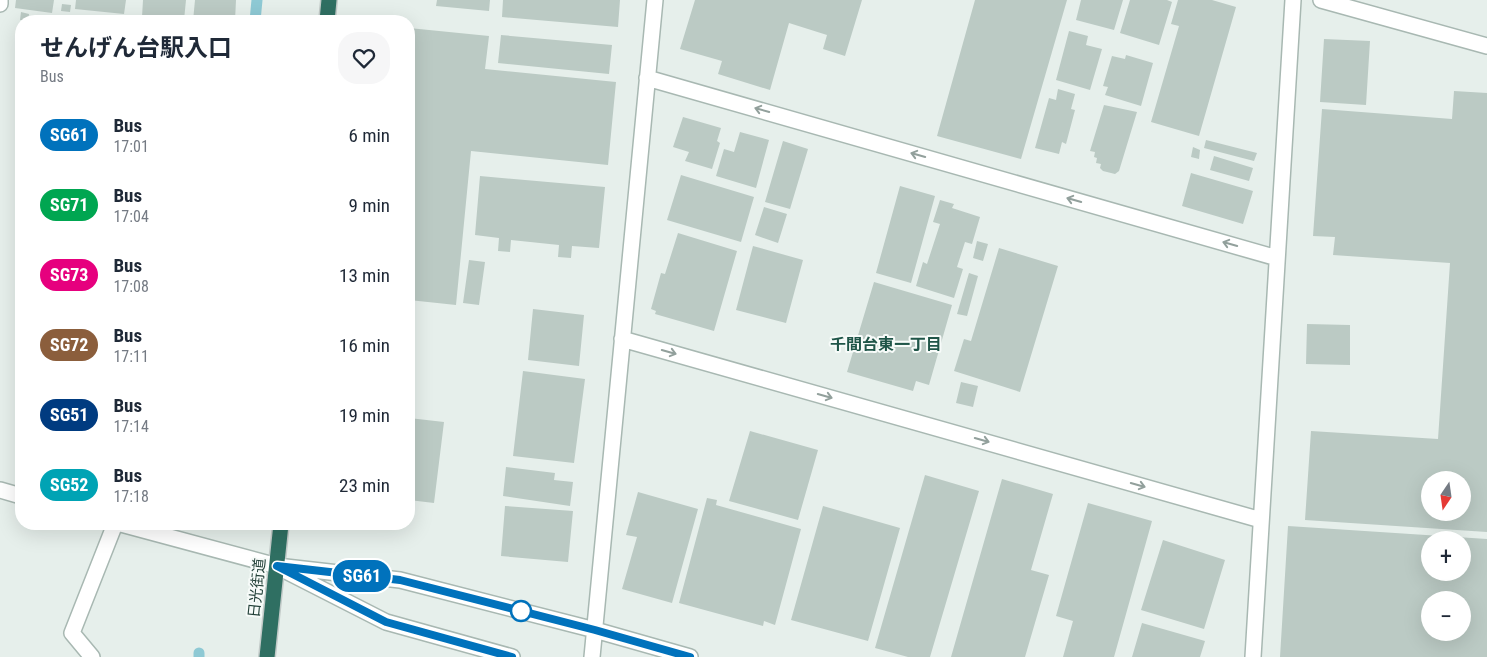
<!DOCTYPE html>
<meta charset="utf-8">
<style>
:root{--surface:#fff;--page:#f6f6f7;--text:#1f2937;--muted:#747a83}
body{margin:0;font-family:"Roboto Condensed","Noto Sans JP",sans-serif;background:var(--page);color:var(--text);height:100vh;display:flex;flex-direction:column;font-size:19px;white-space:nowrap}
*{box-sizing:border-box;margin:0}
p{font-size:16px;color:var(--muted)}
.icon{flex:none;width:28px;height:28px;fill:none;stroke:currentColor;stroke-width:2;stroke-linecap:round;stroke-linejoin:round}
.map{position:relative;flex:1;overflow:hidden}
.drawer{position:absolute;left:15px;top:15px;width:400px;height:515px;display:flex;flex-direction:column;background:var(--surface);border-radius:20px;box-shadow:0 5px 20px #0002}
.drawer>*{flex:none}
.badge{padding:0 10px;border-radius:16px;font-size:18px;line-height:32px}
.needle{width:32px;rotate:193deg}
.controls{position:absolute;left:1421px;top:471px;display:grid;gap:10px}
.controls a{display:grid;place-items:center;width:50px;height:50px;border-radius:50%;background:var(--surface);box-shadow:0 5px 20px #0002;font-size:25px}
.map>.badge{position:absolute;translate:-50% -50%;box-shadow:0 0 0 2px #fff}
.round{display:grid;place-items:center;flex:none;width:52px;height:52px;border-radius:20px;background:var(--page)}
.headline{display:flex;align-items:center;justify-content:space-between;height:85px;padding:0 25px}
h1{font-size:24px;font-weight:700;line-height:38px}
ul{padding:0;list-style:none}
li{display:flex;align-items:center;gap:15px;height:70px;padding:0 25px}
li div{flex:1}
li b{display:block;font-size:19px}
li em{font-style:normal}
li .badge{min-width:55px;font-weight:700;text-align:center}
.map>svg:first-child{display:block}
</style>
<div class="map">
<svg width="1487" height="657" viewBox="0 0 1487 657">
<rect width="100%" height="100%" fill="#e6efeb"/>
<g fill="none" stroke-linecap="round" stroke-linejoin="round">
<!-- stream -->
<path stroke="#8ec9d4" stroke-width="11" d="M255,21L257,0
M199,657V653"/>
</g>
<!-- building -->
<path fill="#bbcac4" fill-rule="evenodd" d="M16,0H54L52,13L15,8Z
M76,0H126L124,14L75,9Z
M143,0H186L184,20L142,17Z
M195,0H236L235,21H193Z
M437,0H490L489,11L436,6Z
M503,0H620L618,27L502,17Z
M695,0H862L845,56L823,49L827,35L789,23L770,90L718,74L722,61L680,49Z
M975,0H1067L1021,159L937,136Z
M1081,0H1123L1114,30L1076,20Z
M1130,0H1167L1172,2L1159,45L1120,33Z
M1178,0H1212L1236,7L1199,136L1151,122L1179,26L1171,24Z
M62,4L71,5L70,12L61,11Z
M21,12L29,14L28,21L20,20Z
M409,28L489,36L485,69L616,82L608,165L471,151L456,305L409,300Z
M1069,31L1088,36L1086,45L1102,49L1090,90L1056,80Z
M501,35L612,45L609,74L498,63Z
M1324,39L1370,41L1366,105L1320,102Z
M1126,55L1153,63L1141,106L1105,95L1108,87L1103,86L1112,56L1125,59Z
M1058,89L1075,94L1071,109L1075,110L1066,144L1062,142L1059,154L1035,148L1049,98L1056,100Z
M1454,91L1487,93V532L1305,520L1311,431L1438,439L1450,263L1333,255L1335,237L1313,236L1322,109L1452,119ZM1430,480H1462V512H1430Z
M1104,105L1137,112L1119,171L1115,174L1103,171L1100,168L1101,164L1096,163L1097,158L1094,157L1095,152L1090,151Z
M683,117L721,128L717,141L720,143L712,169L685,161L689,152L673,147Z
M740,132L769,140L756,188L716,176L724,149L734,152Z
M1206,140L1257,153L1254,161L1204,148Z
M783,141L808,149L790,209L765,202Z
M1193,147L1200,150L1199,159L1191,157Z
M1214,156L1253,168L1249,181L1210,170Z
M1191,173L1253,191L1243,224L1182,206Z
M681,175L754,197L741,242L667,220Z
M480,176L605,187L599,248L572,246L571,258L558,257L559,245L511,240L510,252L498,251L499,238L475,235Z
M900,186L935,196L911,283L876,273Z
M940,200L954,204L952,208L980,217L972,244L965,242L957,267L963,269L954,298L916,286L923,262L927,264L940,224L933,222Z
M764,207L787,214L778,243L755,235Z
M678,233L737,251L714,331L655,314L656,311L651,309L661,273L665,274Z
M977,241L988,244L983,261L973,258Z
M753,246L803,260L786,323L736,310Z
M999,248L1058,266L1020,392L954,371L964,339L971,341Z
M469,260L485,262L479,305L463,303Z
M969,273L978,276L967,316L957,314Z
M874,282L952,305L929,385L916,381L913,391L847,372Z
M533,309L584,315L579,366L528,360Z
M1307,324L1350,325V365L1306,364Z
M523,371L585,379L574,463L513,456Z
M961,382L978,386L973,407L956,403Z
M409,418L444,422L434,503L409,500Z
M750,431L818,450L798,520L729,501Z
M506,467L555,473L554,480L573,482L570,506L503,496Z
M925,475L979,491L930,657H908L875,648Z
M1002,479L1053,494L1031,570L1049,575L1025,657H951Z
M638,492L698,509L672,603L622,589L637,537L626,535Z
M707,498L717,500L716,505L801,529L775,625L764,621L763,626L679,603Z
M1088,503L1152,521L1114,657H1063L1073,621L1056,616Z
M505,506L573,511L568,562L501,556Z
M823,506L900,528L868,641L791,620Z
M1288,526L1487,539V657H1280ZM1430,540H1462V572H1430ZM1430,600H1462V632H1430Z
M1163,540L1225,560L1204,629L1141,610Z
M1142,623L1205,641L1200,657H1132Z"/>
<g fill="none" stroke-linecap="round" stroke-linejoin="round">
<defs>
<path id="minor" d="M1321,0L1487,46
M0,4V0
M647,78L1277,258
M622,339L1261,520
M0,490L21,496
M121,524L277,566L400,580L595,630L690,657
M286,571L386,622L512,657
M92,657L72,633L115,524
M592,657L655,0
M1253,657L1293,0"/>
<path id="highway" d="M327,21L329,0
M267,657L281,524"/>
</defs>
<!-- minor casing -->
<use href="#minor" stroke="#a8b8b2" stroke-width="18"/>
<!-- highway casing -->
<use href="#highway" stroke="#c2cac8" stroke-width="18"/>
<!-- minor -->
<use href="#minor" stroke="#fff" stroke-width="15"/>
<!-- highway -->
<use href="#highway" stroke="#2f6f62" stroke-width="15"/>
</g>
<!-- one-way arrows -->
<defs><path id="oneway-shaft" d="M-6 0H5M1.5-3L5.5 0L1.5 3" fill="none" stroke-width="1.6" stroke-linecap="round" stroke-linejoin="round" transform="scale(1.25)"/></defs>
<g stroke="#92a09c">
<use href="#oneway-shaft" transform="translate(762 110) rotate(-164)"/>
<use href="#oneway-shaft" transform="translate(918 155) rotate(-164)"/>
<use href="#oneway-shaft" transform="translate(1074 200) rotate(-164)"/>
<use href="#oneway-shaft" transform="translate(1230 244) rotate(-164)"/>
<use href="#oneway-shaft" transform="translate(669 352) rotate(16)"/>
<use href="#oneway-shaft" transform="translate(825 396) rotate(16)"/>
<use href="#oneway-shaft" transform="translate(982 440) rotate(16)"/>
<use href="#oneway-shaft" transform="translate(1138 485) rotate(16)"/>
</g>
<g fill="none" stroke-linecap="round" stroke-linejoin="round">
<defs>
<path id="line" d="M512,657L386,622L277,566L400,580L595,630L690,657"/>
</defs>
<!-- line casing -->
<use href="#line" stroke="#fff" stroke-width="11"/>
<!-- line -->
<use href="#line" stroke="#0072bc" stroke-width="8"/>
</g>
<!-- markers -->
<circle fill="#fff" stroke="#0072bc" stroke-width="2.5" cx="521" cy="611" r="10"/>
<g text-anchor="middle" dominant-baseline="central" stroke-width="4" stroke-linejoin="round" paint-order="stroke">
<!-- street labels -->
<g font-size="15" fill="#24423a" stroke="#f7fbf9">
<text transform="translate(257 588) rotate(-84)">日光街道</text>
</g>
<!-- neighbourhood labels -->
<g font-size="16" font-weight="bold" fill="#1f5548" stroke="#f7fbf9">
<text x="886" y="344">千間台東一丁目</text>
</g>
</g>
</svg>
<div class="controls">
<a><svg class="needle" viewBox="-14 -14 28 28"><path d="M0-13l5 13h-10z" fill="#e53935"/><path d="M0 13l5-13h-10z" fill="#747a83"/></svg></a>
<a>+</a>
<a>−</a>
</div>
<b class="badge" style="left:362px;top:576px;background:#0072bc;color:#fff">SG61</b>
<section class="drawer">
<div class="headline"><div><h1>せんげん台駅入口</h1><p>Bus</p></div><a class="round"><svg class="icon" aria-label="heart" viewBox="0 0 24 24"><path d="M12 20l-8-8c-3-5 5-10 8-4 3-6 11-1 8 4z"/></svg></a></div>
<ul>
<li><span class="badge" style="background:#0072bc;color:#fff">SG61</span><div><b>Bus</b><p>17:01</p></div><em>6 min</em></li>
<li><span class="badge" style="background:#00a651;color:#fff">SG71</span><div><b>Bus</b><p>17:04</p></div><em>9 min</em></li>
<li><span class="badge" style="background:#e6007e;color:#fff">SG73</span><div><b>Bus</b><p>17:08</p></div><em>13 min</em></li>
<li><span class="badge" style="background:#8b5e3c;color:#fff">SG72</span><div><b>Bus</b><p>17:11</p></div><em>16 min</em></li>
<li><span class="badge" style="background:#003b80;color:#fff">SG51</span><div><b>Bus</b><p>17:14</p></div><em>19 min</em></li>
<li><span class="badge" style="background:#00a3b4;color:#fff">SG52</span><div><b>Bus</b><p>17:18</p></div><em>23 min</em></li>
</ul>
</section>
</div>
